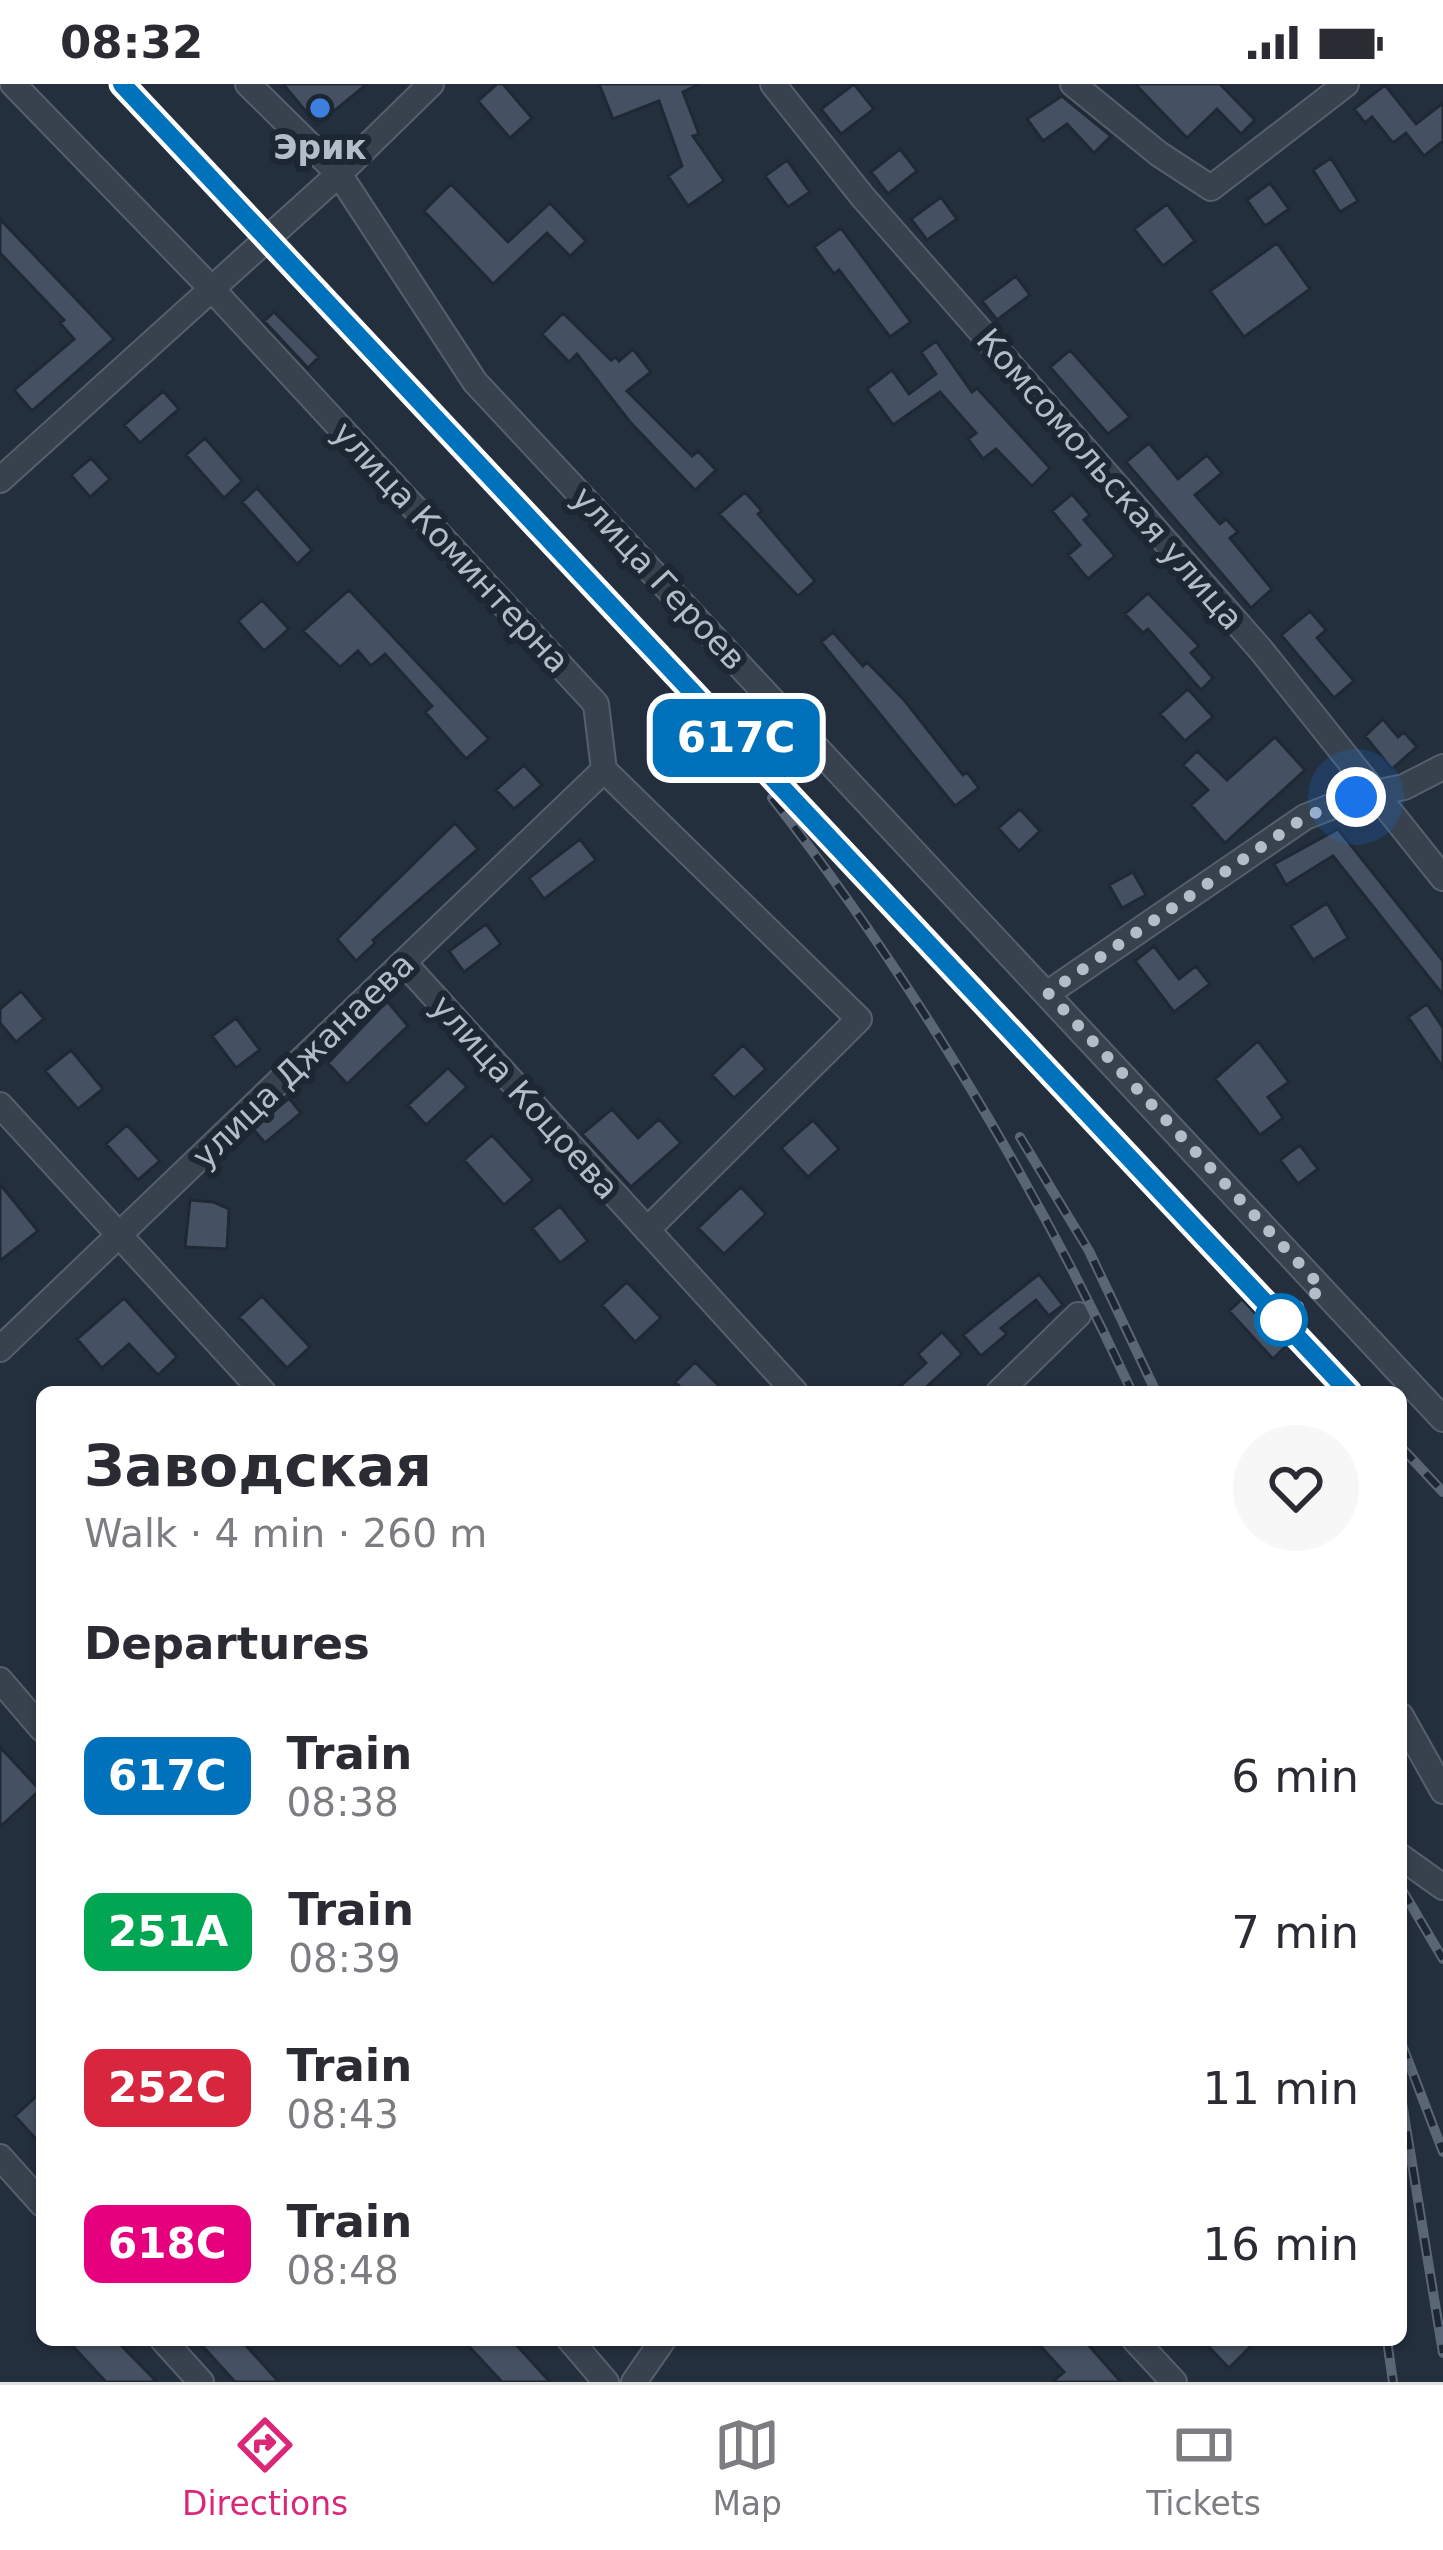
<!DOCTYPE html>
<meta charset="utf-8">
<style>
:root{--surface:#fff;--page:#f7f7f7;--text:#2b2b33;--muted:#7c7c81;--line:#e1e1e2;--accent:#db2777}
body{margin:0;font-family:"DejaVu Sans",sans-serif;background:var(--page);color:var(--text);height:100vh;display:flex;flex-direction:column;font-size:45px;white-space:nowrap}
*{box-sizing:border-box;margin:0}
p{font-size:39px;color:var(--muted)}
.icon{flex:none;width:66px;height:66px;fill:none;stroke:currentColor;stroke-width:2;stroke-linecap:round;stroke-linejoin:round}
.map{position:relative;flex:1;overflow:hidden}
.sheet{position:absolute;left:36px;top:1302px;width:1371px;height:960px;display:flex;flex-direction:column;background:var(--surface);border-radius:18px;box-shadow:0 3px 9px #0004}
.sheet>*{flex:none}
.badge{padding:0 24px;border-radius:18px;font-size:42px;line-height:78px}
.you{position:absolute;width:60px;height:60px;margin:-30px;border:9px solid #fff;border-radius:50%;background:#1a73e8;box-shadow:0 0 0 18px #1a73e833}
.map>.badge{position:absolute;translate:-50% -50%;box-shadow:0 0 0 6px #fff}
h2{padding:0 48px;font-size:45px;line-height:108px}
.round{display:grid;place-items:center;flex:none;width:126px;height:126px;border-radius:63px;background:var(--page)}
.summary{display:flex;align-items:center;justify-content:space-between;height:204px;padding:0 48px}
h1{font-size:57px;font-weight:700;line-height:90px}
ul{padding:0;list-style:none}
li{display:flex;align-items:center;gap:36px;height:156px;padding:0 48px}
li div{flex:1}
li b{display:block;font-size:45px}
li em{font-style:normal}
li .badge{min-width:132px;font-weight:700;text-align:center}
.status{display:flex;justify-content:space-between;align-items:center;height:84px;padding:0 60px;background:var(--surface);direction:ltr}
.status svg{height:33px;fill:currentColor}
.tab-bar{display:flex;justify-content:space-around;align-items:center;height:168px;border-top:3px solid var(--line);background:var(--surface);font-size:33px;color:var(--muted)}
.tab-bar a{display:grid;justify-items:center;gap:6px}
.tab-bar .current{color:var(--accent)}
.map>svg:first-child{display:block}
</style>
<div class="status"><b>08:32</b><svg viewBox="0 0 49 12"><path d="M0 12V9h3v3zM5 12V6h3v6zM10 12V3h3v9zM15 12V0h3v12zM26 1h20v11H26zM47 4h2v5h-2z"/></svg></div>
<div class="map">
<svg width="1443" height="2298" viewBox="0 0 1443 2298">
<rect width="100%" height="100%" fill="#242f3e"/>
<!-- building -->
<path fill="#455162" stroke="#1f2835" stroke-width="3" d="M283,0H367L317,41Z
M497,0H503L532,34L510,54L478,17Z
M599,0H700L683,8L699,50L693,52L724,97L688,122L668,92L682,82L659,17L613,35Z
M854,0L874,25L841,50L821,25Z
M1135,0H1220L1255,36L1241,50L1217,25L1187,54Z
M1385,1L1416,40L1443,19V57L1424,72L1406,49L1393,59L1372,33L1365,39L1354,25Z
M1062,12L1111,52L1094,69L1067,40L1043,57L1027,35Z
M900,65L917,87L888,110L871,88Z
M1331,74L1358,117L1340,128L1313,86Z
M787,76L810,108L788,123L765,92Z
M1270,99L1289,125L1265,142L1247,116Z
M451,100L508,158L550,119L586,157L570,172L547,149L493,200L424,127Z
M941,113L957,135L927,156L911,135Z
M1167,120L1195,157L1163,182L1134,145Z
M0,135L114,255L32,327L14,306L74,255L60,239L64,236L0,169Z
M841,144L911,238L890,253L839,186L834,190L814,163Z
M1277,159L1310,205L1244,253L1210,207Z
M1016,192L1030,211L997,236L982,217Z
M274,228L319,273L308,284L264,237Z
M563,229L611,276L616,273L619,277L633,265L651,288L627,307L692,372L698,367L716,386L695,406L630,338L577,270L569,278L542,250Z
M936,257L972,308L977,304L1050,384L1032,402L996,365L983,375L968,355L976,349L940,308L893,341L867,305L892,286L909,310L936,290L921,268Z
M1070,266L1130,333L1108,350L1050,283Z
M163,307L179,325L140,359L124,341Z
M205,354L242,397L224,414L186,371Z
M1149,359L1178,395L1207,371L1222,389L1195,411L1220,440L1226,435L1238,448L1230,454L1272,505L1251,524L1126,378Z
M91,374L110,395L90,413L71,391Z
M257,404L312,466L297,480L242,418Z
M745,408L762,427L758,430L815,497L798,512L719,430Z
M1072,410L1090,431L1084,436L1115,472L1088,495L1068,471L1080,461L1052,427Z
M349,506L489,655L466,675L425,628L432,622L385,570L371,582L358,567L340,583L303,547Z
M1148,509L1199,562L1191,569L1213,594L1201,606L1148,545L1143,549L1125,530Z
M262,516L289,545L264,567L238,537Z
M1310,527L1326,546L1317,554L1354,597L1334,614L1281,551Z
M833,548L863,582L867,578L905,617L963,691L967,688L979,704L955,722L821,558Z
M1188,605L1213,633L1185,657L1160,630Z
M1383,635L1398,653L1404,648L1417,663L1392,685L1365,652Z
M1275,653L1305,686L1225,759L1191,721L1208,706L1183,681L1197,667L1227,696Z
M524,681L542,701L514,725L496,706Z
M1020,725L1040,747L1019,767L998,744Z
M455,739L478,765L373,856L375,859L356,877L337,855Z
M1338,745L1443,877V911L1333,772L1286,801L1274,780Z
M580,755L596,776L544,815L529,794Z
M1133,788L1146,811L1122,824L1109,801Z
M1327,819L1348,854L1313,876L1291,842Z
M486,840L501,860L464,888L449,867Z
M1154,862L1179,895L1196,882L1210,900L1174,928L1135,877Z
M21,907L44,935L16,958L0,939V925Z
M387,917L408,942L347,1000L328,979Z
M1427,920L1443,944V984L1408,933Z
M236,934L260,966L236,984L212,952Z
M1258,957L1289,998L1268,1013L1283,1034L1260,1051L1215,995Z
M743,961L766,985L734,1014L712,991Z
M71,966L103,1005L78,1025L45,987Z
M448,984L467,1003L426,1041L408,1021Z
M289,1014L301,1029L265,1059L253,1045Z
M612,1025L638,1054L659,1035L681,1059L631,1103L582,1050Z
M813,1036L839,1065L808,1093L781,1064Z
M127,1041L160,1077L138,1096L106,1060Z
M492,1051L533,1096L504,1121L464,1076Z
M1300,1061L1318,1085L1298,1100L1280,1076Z
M0,1100L38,1147L0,1177Z
M741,1103L766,1130L724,1170L698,1144Z
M190,1116L213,1118L229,1125L227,1165L185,1163Z
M560,1122L588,1157L560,1179L532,1144Z
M1039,1190L1063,1221L1049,1232L1036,1216L1001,1244L1007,1250L981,1272L963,1251Z
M627,1198L661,1234L635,1258L602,1221Z
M262,1212L310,1263L287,1284L239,1233Z
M124,1214L177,1273L158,1291L129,1260L102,1284L77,1255Z
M1242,1215L1286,1262L1273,1275L1229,1227Z
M942,1248L962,1270L921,1308H894L926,1279L918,1270Z
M695,1278L725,1308H685L675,1298Z
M0,1663L40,1706L0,1743Z
M42,2007V2062L15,2032Z
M67,2256H116L157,2298H106Z
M197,2256H241L279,2298H235Z
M463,2256H512L550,2298H502Z
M1035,2256H1084L1121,2298H1052L1064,2288Z
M1202,2256H1257L1229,2284Z"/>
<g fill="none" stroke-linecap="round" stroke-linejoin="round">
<defs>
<path id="minor" d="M13,0L210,203L596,620L604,686L859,935L647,1146
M248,0L339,90L475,298L1443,1335
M773,0L862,112L1261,566L1443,794
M1073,0L1159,70L1211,104L1346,0
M0,396L339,90L431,0
M404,879L795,1308
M1048,909L1305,733L1356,713L1404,703L1443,683
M0,1021L263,1308
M0,1265L604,686
M999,1308L1078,1231
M0,1596L42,1645
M1401,1632L1443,1707
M1401,1773L1443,1803
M0,2073L42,2120
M163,2256L201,2298
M570,2256L606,2298
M1135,2256L1174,2298
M634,2298L663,2256"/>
</defs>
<!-- minor casing -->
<use href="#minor" stroke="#565f6c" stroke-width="28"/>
<!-- minor -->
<use href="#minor" stroke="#38414e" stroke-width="24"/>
<defs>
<path id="rail" d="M122,0L1349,1308
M772,714C909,889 1039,1106 1132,1308
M1020,1053L1089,1167L1156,1308
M1401,1363L1443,1408
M1401,1804L1443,1875
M1401,1958L1443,2068
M1401,2012L1443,2269
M1387,2256L1393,2298"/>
</defs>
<!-- rail casing -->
<use href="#rail" stroke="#5a6575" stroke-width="10"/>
<!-- rail -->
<use href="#rail" stroke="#1d2633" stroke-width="6" stroke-dasharray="18" stroke-linecap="butt"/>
</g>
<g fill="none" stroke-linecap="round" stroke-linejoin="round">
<defs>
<path id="line" d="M122,0L1349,1308"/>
</defs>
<!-- line casing -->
<use href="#line" stroke="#fff" stroke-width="27"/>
<!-- line -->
<use href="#line" stroke="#0072bc" stroke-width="18"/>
<!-- walk -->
<path stroke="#b4bcc9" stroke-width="12" stroke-dasharray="0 21.6" d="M1281,1236L1322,1204L1048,909L1305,733L1356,713"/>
</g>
<!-- markers -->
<circle fill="#3f7fe0" stroke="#1d2633" stroke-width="4.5" cx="320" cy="24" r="12"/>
<circle fill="#fff" stroke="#0072bc" stroke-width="6" cx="1281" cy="1236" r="24"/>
<g text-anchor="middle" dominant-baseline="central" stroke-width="12" stroke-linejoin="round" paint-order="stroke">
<!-- poi labels -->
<g font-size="33" font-weight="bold" fill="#b4bcc9" stroke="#1d2633">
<text x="320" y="63">Эрик</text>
</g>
<!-- street labels -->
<g font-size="33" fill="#b4bcc9" stroke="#1d2633">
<text transform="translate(1110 395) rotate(49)">Комсомольская улица</text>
<text transform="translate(451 463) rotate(47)">улица Коминтерна</text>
<text transform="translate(659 494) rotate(47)">улица Героев</text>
<text transform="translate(303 976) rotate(-44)">улица Джанаева</text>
<text transform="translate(525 1013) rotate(48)">улица Коцоева</text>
</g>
</g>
</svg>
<div class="you" style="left:1356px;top:713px"></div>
<b class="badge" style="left:736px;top:654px;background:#0072bc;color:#fff">617C</b>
<section class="sheet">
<div class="summary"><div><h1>Заводская</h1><p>Walk · 4 min · 260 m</p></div><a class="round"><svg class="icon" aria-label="heart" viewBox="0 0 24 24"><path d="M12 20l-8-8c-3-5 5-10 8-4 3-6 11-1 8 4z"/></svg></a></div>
<h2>Departures</h2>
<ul>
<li><span class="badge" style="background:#0072bc;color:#fff">617C</span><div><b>Train</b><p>08:38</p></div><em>6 min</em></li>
<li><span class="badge" style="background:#00a651;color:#fff">251А</span><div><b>Train</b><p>08:39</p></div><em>7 min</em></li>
<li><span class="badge" style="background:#d7263d;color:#fff">252С</span><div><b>Train</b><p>08:43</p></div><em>11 min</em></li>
<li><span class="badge" style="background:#e6007e;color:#fff">618С</span><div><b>Train</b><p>08:48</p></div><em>16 min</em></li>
</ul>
</section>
</div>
<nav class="tab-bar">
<a class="current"><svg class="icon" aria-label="directions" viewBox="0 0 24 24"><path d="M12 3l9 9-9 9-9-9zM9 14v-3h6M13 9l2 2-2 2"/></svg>Directions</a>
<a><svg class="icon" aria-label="map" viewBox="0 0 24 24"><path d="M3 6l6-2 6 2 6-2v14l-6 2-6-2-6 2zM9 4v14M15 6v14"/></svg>Map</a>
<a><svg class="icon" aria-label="tickets" viewBox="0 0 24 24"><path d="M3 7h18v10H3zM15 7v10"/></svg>Tickets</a>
</nav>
